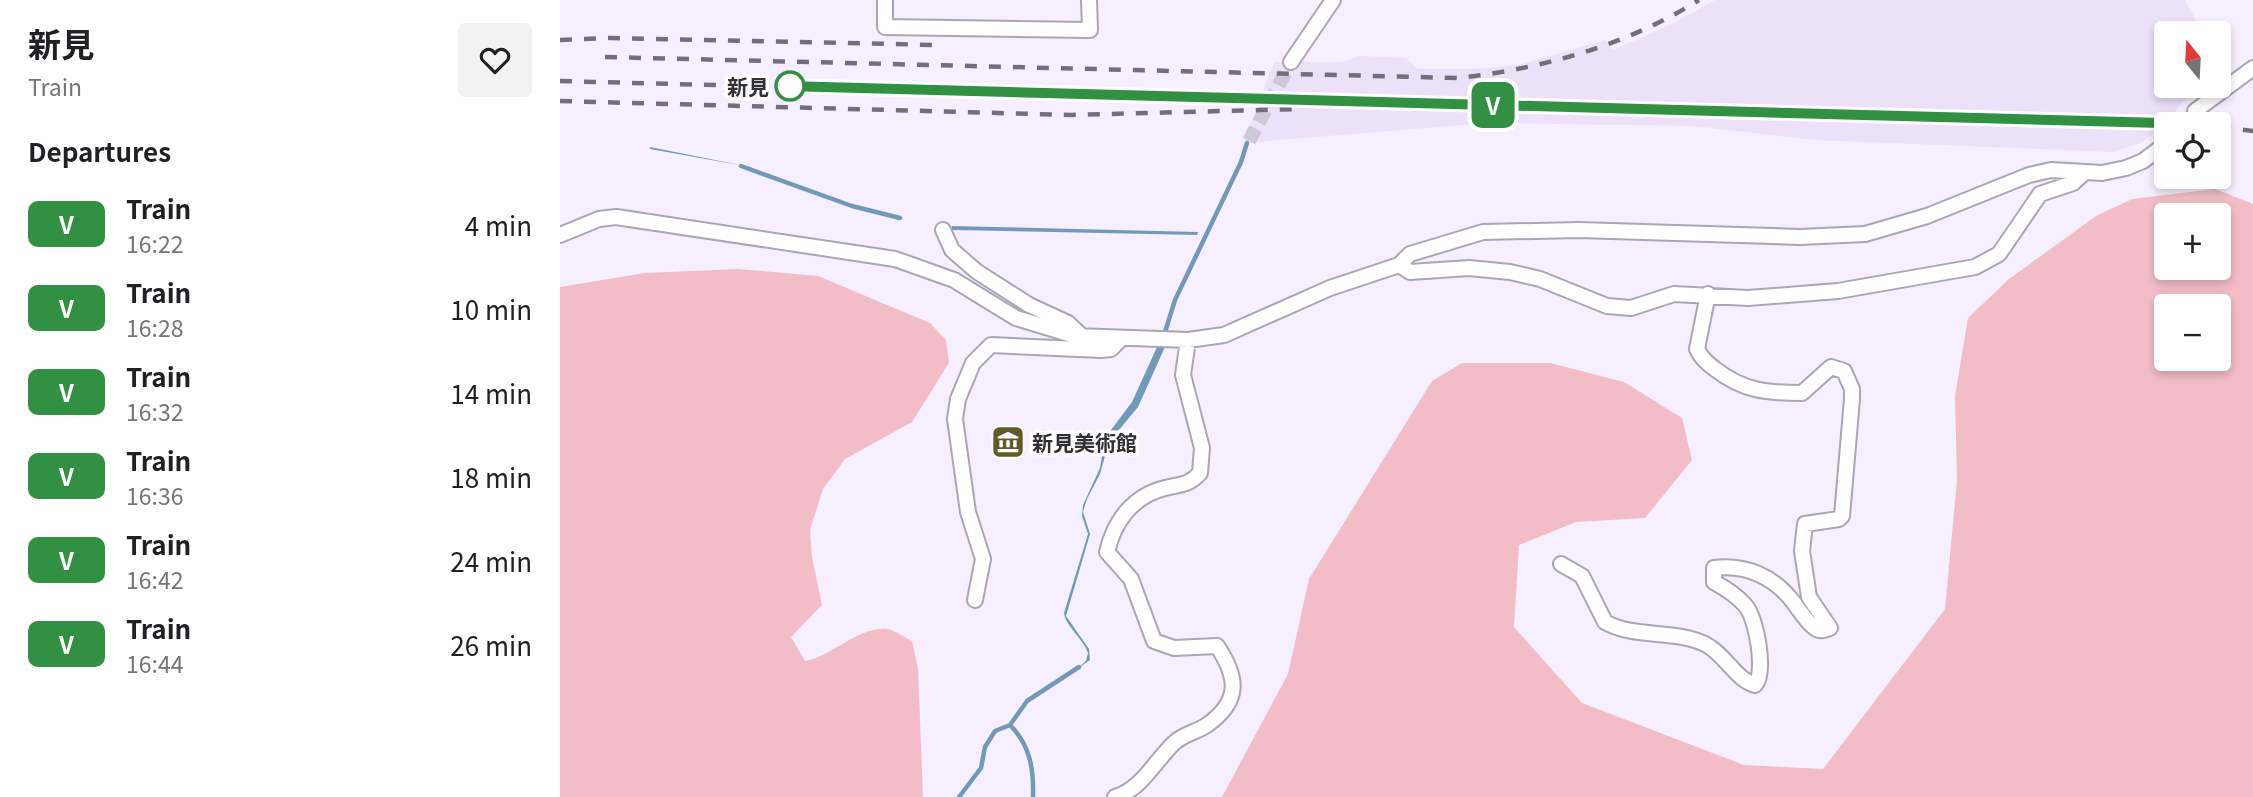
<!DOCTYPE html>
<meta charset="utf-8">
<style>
:root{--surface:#fff;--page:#f2f2f2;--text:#202124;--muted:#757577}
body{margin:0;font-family:Georgia,"Noto Sans JP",serif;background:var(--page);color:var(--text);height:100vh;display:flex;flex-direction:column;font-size:26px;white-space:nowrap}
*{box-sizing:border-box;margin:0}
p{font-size:23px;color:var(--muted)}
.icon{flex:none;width:38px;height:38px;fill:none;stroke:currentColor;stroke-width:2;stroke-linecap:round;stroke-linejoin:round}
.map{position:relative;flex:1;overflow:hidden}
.sheet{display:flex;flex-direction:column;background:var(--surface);width:560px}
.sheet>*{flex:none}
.badge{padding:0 14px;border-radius:10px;font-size:24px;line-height:46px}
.needle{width:46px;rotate:342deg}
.fabs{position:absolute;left:1594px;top:21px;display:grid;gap:14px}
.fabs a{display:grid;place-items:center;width:77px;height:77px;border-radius:7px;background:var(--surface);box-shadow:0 4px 10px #0003;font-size:35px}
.map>.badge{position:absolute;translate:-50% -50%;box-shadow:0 0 0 4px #fff}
h2{padding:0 28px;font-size:26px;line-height:63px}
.round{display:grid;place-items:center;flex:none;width:74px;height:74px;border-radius:7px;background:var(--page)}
.summary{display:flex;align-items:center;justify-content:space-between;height:119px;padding:0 28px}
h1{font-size:33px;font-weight:700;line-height:52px}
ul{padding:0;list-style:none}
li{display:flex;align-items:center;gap:21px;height:84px;padding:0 28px}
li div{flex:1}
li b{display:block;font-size:26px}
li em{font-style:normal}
li .badge{min-width:77px;font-weight:700;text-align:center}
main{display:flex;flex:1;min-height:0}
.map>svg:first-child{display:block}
</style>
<main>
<section class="sheet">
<div class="summary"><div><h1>新見</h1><p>Train</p></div><a class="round"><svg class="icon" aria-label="heart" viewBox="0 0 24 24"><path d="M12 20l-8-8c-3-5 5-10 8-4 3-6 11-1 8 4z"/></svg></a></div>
<h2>Departures</h2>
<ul>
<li><span class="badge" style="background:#319041;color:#fff">V</span><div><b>Train</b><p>16:22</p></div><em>4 min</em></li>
<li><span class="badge" style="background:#319041;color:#fff">V</span><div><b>Train</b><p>16:28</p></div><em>10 min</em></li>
<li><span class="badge" style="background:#319041;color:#fff">V</span><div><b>Train</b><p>16:32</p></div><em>14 min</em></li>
<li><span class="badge" style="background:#319041;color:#fff">V</span><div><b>Train</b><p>16:36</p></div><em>18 min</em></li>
<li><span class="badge" style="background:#319041;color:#fff">V</span><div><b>Train</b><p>16:42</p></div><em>24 min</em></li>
<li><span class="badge" style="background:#319041;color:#fff">V</span><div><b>Train</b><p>16:44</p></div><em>26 min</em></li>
</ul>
</section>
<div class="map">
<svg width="1693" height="797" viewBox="0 0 1693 797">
<rect width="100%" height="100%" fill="#f6efff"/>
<!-- built -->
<path fill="#ece1f8" d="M1155,0H1625L1643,33H1606V86H1642L1630,95L1595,133L1578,144L1553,152L1255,140L1134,126L926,123L684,143L714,62H782L800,56L846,58L858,69H915L958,65L1045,40L1053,50L1112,24Z"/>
<!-- green -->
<path fill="#f2bdc6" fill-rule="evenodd" d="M1655,189L1693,204V797H662L728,674L749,579L872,381L902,363H990L1064,382L1122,418L1132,460L1085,518L1016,522L959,545L954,627L1022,703L1184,765L1263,769L1385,609L1397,480L1395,396L1408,318L1449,279L1536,216L1572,199ZM1606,215H1659V268H1606ZM1606,306H1659V359H1606Z
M178,269L258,276L370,323L386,340L389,363L352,422L285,459L263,489L250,530L252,557L262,605L231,637L245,661C272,657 298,626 327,629C335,630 345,638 352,641L358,668L363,797H0V287L85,273Z"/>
<!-- water -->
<path fill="#7399b9" d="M90,147L185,166L90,149Z
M392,226L638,232L637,235L392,230Z
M597,347H605L578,407L549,442L540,474L527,499L523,512L530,534L506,616L529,649L530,660L516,670L526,661L528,653C523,638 506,627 504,613L528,534L522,516L523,505L540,468L545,438L572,402Z"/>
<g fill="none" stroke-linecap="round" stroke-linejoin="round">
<!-- stream -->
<path stroke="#7399b9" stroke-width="4.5" d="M181,166L292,206L340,218
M605,332L615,300L681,162L687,143
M450,725C470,745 474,769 473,797
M399,797L421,768L425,747L435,731L450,725L467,701L519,667"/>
<!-- street-tunnel -->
<path stroke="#cfc9d7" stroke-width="14" stroke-dasharray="14 7" stroke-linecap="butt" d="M1623,124L1635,111
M689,141L731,62"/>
<defs>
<path id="street" d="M325,0V27L530,30L529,0
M731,62L773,0
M1635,111L1693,68
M383,230L392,250L416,271L469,305L508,323L523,337
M0,235L39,219L56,217L335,259L394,280L456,318L515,336L628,340L664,335L770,288L839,265L850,254L923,232L1019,230L1240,237L1305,234L1367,216L1469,175L1491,170L1542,173L1566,168L1583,161L1603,146
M839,265L850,272L909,268L950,272L980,279L1047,306L1071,308L1114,294L1188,298L1278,291L1415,267L1439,254L1480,194L1513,183L1524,173
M1001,564L1022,576L1045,622C1075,639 1114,629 1145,644C1165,654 1176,680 1195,685C1206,673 1197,618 1185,605C1177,596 1165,588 1154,582V568C1186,564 1215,577 1234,603C1240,611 1247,623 1255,628C1260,632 1265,630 1270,628L1249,597L1242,551L1245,524L1279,519L1282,516L1292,399V389L1284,371L1271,367L1242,393C1207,393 1183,391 1155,369C1147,363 1141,358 1137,349L1148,294
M415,600L423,559L408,512L395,419L398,399L413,363L431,345L541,350L551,349L562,338
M555,797C581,790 595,761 614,743C623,734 637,732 647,725C681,701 678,677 657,646L614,648L594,641L571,579L547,552C554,521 573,496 605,488C620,484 628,486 640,473L642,448L623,375L628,340"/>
</defs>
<!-- street casing -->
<use href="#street" stroke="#aba5b4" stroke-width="18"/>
<!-- street -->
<use href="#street" stroke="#fff" stroke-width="14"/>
<!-- rail -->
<path stroke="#736f78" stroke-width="4.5" stroke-dasharray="12 12" stroke-linecap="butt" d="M0,40L51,38L377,45
M45,57L898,78C981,69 1068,45 1139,0
M0,81L1639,124
M0,101L511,115L740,109
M1659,127L1693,131"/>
</g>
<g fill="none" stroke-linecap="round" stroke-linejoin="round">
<defs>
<path id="line" d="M226,86L1639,124"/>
</defs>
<!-- line casing -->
<use href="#line" stroke="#fff" stroke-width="16"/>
<!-- line -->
<use href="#line" stroke="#319041" stroke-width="10"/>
</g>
<!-- icons -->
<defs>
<symbol id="museum-square" viewBox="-11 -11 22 22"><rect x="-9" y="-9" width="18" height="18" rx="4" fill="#625926" stroke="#fff"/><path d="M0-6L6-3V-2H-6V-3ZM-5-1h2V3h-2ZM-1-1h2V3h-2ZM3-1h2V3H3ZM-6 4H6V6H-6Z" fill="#fff"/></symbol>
</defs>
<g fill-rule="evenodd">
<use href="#museum-square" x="429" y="423" width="38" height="38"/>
</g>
<!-- markers -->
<circle fill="#fff" stroke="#319041" stroke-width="3.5" cx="230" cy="86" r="14"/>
<g text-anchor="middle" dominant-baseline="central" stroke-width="7" stroke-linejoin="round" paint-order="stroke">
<!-- stop labels -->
<g font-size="21" font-weight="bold" fill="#322f35" stroke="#fff" text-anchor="end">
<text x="209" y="86">新見</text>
</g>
<!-- poi labels -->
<g font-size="21" font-weight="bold" fill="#322f35" stroke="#fff" text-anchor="start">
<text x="472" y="442">新見美術館</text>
</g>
</g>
</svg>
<div class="fabs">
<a><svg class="needle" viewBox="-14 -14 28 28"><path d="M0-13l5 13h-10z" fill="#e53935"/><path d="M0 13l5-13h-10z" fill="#757577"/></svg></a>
<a><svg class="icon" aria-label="locate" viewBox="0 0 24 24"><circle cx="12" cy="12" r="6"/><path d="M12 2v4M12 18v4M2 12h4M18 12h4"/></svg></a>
<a>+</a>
<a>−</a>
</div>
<b class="badge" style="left:933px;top:105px;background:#319041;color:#fff">V</b>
</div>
</main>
